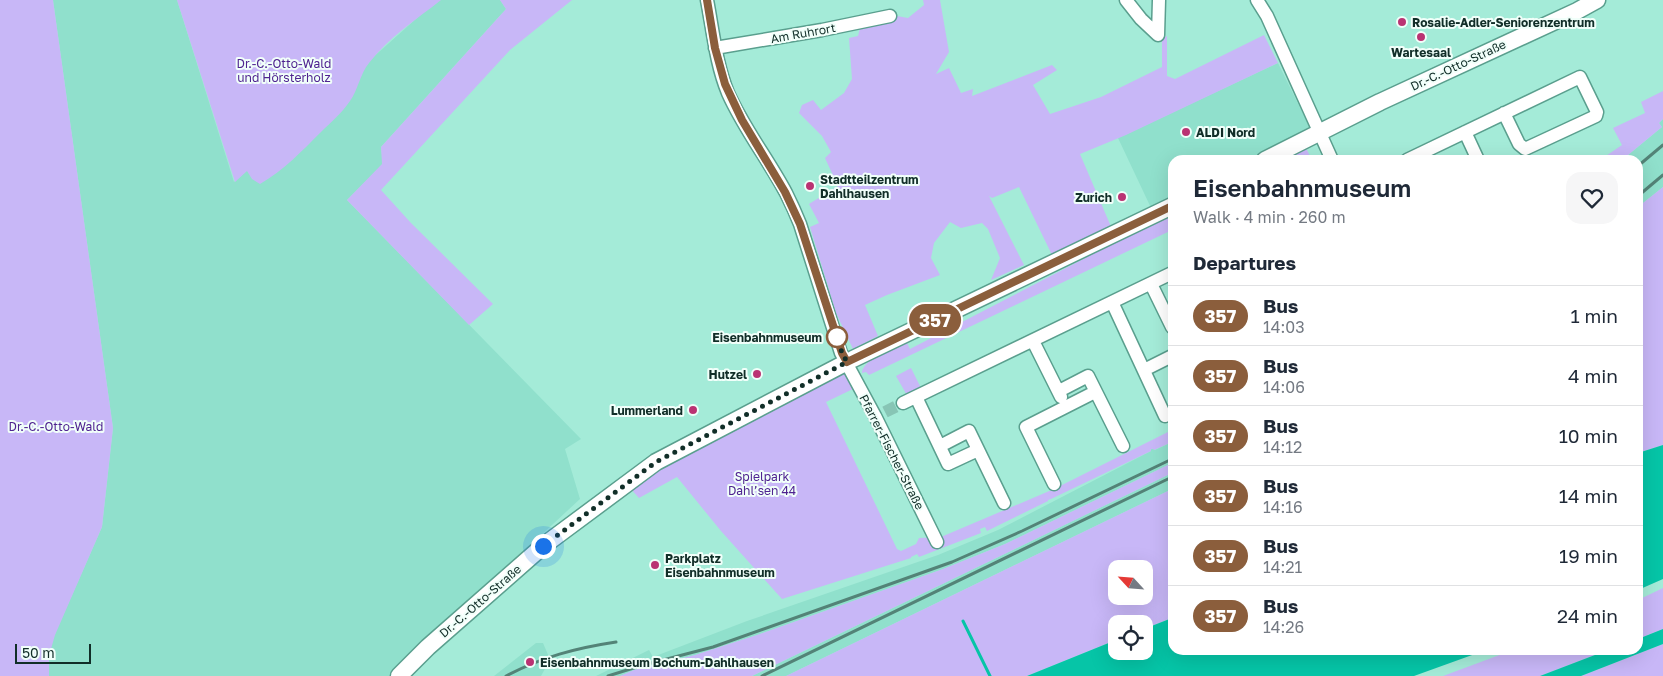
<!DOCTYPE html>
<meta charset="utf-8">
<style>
:root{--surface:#fff;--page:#f6f6f7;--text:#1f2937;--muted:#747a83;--line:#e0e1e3}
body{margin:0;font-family:"Golos Text",sans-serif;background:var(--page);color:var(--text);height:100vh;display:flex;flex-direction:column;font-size:19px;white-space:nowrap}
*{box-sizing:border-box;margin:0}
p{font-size:16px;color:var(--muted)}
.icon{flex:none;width:28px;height:28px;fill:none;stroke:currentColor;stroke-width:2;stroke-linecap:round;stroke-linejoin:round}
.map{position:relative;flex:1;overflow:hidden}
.sheet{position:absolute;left:1168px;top:155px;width:475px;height:500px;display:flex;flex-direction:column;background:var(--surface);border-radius:15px;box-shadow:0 5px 20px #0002}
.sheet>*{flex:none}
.badge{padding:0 10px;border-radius:16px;font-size:18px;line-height:32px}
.needle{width:32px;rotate:296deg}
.fabs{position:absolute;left:1108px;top:560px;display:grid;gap:10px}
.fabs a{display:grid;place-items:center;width:45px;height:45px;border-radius:10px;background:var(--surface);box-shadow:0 5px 20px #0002;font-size:25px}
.scale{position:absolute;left:15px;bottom:12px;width:76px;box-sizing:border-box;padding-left:5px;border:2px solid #112e28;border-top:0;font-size:14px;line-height:18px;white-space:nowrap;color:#112e28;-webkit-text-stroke:4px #f1fffa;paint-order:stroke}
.you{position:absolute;width:25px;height:25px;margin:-12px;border:4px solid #fff;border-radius:50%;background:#1a73e8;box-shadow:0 0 0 8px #1a73e833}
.map>.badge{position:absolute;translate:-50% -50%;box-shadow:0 0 0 2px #fff}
h2{padding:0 25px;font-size:19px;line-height:45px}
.round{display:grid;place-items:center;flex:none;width:52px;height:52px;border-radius:15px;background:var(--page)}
.overview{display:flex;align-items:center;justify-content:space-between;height:85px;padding:0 25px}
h1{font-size:24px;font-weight:600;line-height:38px}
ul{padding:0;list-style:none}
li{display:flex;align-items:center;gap:15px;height:60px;padding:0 25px;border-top:1px solid var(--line)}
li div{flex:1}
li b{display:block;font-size:19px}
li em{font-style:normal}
li .badge{min-width:55px;font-weight:700;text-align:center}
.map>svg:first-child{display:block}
</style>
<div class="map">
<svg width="1663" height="676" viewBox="0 0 1663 676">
<rect width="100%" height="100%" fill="#a4ebd8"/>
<!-- built -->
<path fill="#90e0cc" d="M53,0H177L234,182L437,0H500L506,9L381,147L383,164L347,200L581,439L565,449L580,499L486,586L392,676H49L46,654L102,527L113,428Z
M1278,63L1311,130L1251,160H1172V199L1152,210L1118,138Z
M1663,119V187L1638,207V160H1622L1662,127L1659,123Z
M1172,442V463L1005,544L943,569L757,635L695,655L634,670L620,676H596L649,650L653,657L747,621L938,555L998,530L1151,451L1150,450L1153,448L1155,450Z
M1172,473V489L786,676H752Z
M536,643H543L549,657L546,667L541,676H494Z"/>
<!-- green -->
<path fill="#c8b7f7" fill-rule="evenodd" d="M0,0H53L113,428L102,527L55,635L49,656V676H0Z
M177,0H441C417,19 388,38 369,63C360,74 358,90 350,101C342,113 331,122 321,132C302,151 284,170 260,184L252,179L247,171L235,182Z
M500,0H572L510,50L381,190L411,223L493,304L469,325L347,200L382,164L381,147L506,9Z
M923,0H940L949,52L936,74L949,68L961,93L973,89L972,96L1052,65L1057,70L1033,85L1050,114L1101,97L1162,67V39L1167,36V76L1175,79L1264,35L1278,63L1126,135L1080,154L1112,229L1053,257L1019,187L992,198L989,196L1024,265L991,280L1000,258L988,229L982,223L961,228L950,222L934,243L931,258L940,275L887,295L865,305L878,336L853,349L836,313L810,227L819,223L809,204L838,186L825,158L831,152L822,136L799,113L802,105L813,100L821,110L844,93L852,79L849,38L858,36L861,24L897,16L908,18L924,5Z
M1663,91V119L1659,123L1662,127L1622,160H1600L1622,145L1613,128L1645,113L1641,102Z
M1306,148L1312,160H1281Z
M1663,187V445L1638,453V207Z
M1172,213V230L869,375L866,372L862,373C862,360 895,347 906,341L910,349Z
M911,368L922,390L908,397L896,376Z
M846,371L855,388L826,402L897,549L901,551L916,544L919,538L941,537L1054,489L1172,430V442L1154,450L1153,449H1151V451L1051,499L1048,500V501L987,531L985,527L980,529L981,533L919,557L917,554L911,557V558L782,599L721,531L677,477L639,498L630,488L670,462Z
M1172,463V473L752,676H620L634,670L695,655L757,635L943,569L1005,544Z
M1172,489V618L1144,629V624H1116V640L1027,676H786ZM1116,569H1144V596H1116Z
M1663,588V629L1638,639V600Z
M1663,644V676H1581Z
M1513,650H1608L1540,676H1443Z"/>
<!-- water -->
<path fill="#06c5a7" d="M1663,445V579L1638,590V453Z
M1172,618V650H1486L1414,676H1027L1116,640V651H1144V629Z
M1663,629V644L1581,676H1540L1608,650H1638V639Z"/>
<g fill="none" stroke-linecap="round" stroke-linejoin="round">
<!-- stream -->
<path stroke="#06c5a7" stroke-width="3" d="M963,621L990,676"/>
<!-- street-tunnel -->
<path stroke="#87c5b5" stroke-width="12" stroke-dasharray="12 6" stroke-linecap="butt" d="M885,412L903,403"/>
<defs>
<path id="street" d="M707,0C713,31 716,64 728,93C744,129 768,159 786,193C791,203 796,214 800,224L841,353L875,416L937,542
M1126,0L1141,19L1158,35L1159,0
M1257,0L1267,16L1332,160
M715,48L822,30L890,16
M1465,132L1478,160
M1407,160L1580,77L1597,112L1596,116L1525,149L1519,144L1504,113
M1151,284L1172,327
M1112,302L1165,416
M1033,341L1061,397
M1144,370L1172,356
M1059,391L1088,376L1123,446
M916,397L948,464L978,450
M903,403L1172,273
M940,446L969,431L1004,503
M1054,484L1026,427L1095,392"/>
<path id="secondary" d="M1265,160L1380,102L1577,11L1597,0
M399,676L428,647L543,546L656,462L853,359L1172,206"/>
</defs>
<!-- street casing -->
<use href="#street" stroke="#5a9f8e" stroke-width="15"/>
<!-- secondary casing -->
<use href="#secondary" stroke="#5a9f8e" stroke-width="19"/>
<!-- street -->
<use href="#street" stroke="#fff" stroke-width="12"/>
<!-- secondary -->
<use href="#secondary" stroke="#fff" stroke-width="16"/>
<!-- rail -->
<path stroke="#538377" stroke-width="3" d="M1638,166L1663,145
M1638,196L1663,175
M506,676C542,657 576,648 616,642
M608,676L640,666L713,647L952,562L1022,531L1172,459
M762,676L1172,477"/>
</g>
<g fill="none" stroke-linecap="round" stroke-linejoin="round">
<defs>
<path id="line" d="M707,0L715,48L725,84L742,120L785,192L800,224L842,353L847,362L1172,206"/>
</defs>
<!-- line casing -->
<use href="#line" stroke="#fff" stroke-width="11"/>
<!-- line -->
<use href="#line" stroke="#8b5e3c" stroke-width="8"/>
<!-- walk -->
<path stroke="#112e28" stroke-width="5" stroke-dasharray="0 9" d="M543,546L656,462L847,362L842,353L836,334L837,337"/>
</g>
<!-- markers -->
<g fill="#ba3373" stroke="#f1fffa" stroke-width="2">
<circle cx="1402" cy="22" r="5"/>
<circle cx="1421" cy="37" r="5"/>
<circle cx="1186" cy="132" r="5"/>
<circle cx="810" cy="186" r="5"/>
<circle cx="1122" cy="197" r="5"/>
<circle cx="757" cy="374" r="5"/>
<circle cx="693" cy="410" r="5"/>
<circle cx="655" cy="565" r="5"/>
<circle cx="530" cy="662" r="5"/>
</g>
<circle fill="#fff" stroke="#8b5e3c" stroke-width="2.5" cx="837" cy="337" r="10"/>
<g text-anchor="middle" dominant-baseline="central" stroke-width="4" stroke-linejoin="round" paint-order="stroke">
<!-- poi labels -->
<g font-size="12" font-weight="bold" fill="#112e28" stroke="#f1fffa" text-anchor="start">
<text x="1412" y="22">Rosalie-Adler-Seniorenzentrum</text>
<text x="1421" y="52" text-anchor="middle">Wartesaal</text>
<text x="1196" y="132">ALDI Nord</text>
<text x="820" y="179">Stadtteilzentrum<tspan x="820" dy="14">Dahlhausen</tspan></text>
<text x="1112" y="197" text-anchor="end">Zurich</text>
<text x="747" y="374" text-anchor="end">Hutzel</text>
<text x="683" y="410" text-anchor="end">Lummerland</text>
<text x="665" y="558">Parkplatz<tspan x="665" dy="14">Eisenbahnmuseum</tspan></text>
<text x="540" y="662">Eisenbahnmuseum Bochum-Dahlhausen</text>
</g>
<!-- street labels -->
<g font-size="12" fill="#112e28" stroke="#f1fffa">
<text transform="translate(803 33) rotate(-10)">Am Ruhrort</text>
<text transform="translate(1458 65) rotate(-25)">Dr.-C.-Otto-Straße</text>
<text transform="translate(892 452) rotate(63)">Pfarrer-Fischer-Straße</text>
<text transform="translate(480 601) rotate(-41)">Dr.-C.-Otto-Straße</text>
</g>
<!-- park labels -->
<g font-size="12" fill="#4f2390" stroke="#f1fffa">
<text x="284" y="63">Dr.-C.-Otto-Wald<tspan x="284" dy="14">und Hörsterholz</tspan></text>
<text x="56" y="426">Dr.-C.-Otto-Wald</text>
<text x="762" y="476">Spielpark<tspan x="762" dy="14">Dahl’sen 44</tspan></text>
</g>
<!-- stop labels -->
<g font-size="12" font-weight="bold" fill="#112e28" stroke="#f1fffa" text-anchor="end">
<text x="822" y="337">Eisenbahnmuseum</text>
</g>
</g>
</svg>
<div class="fabs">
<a><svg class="needle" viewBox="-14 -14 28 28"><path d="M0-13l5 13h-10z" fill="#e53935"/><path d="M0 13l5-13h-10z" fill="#747a83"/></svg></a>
<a><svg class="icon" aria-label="locate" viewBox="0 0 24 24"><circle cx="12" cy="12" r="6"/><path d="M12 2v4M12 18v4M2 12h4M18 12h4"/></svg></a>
</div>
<div class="scale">50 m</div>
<div class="you" style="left:543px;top:546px"></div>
<b class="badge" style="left:935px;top:320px;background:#8b5e3c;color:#fff">357</b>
<section class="sheet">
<div class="overview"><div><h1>Eisenbahnmuseum</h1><p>Walk · 4 min · 260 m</p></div><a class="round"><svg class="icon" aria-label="heart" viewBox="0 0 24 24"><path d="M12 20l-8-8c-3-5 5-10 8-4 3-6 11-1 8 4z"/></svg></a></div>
<h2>Departures</h2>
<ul>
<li><span class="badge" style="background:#8b5e3c;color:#fff">357</span><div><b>Bus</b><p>14:03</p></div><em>1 min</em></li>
<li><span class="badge" style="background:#8b5e3c;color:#fff">357</span><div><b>Bus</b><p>14:06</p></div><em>4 min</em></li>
<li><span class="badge" style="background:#8b5e3c;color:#fff">357</span><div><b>Bus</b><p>14:12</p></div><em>10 min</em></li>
<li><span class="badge" style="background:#8b5e3c;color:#fff">357</span><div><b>Bus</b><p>14:16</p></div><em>14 min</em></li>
<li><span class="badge" style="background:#8b5e3c;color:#fff">357</span><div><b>Bus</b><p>14:21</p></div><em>19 min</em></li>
<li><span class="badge" style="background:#8b5e3c;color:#fff">357</span><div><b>Bus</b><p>14:26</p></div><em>24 min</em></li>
</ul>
</section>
</div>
